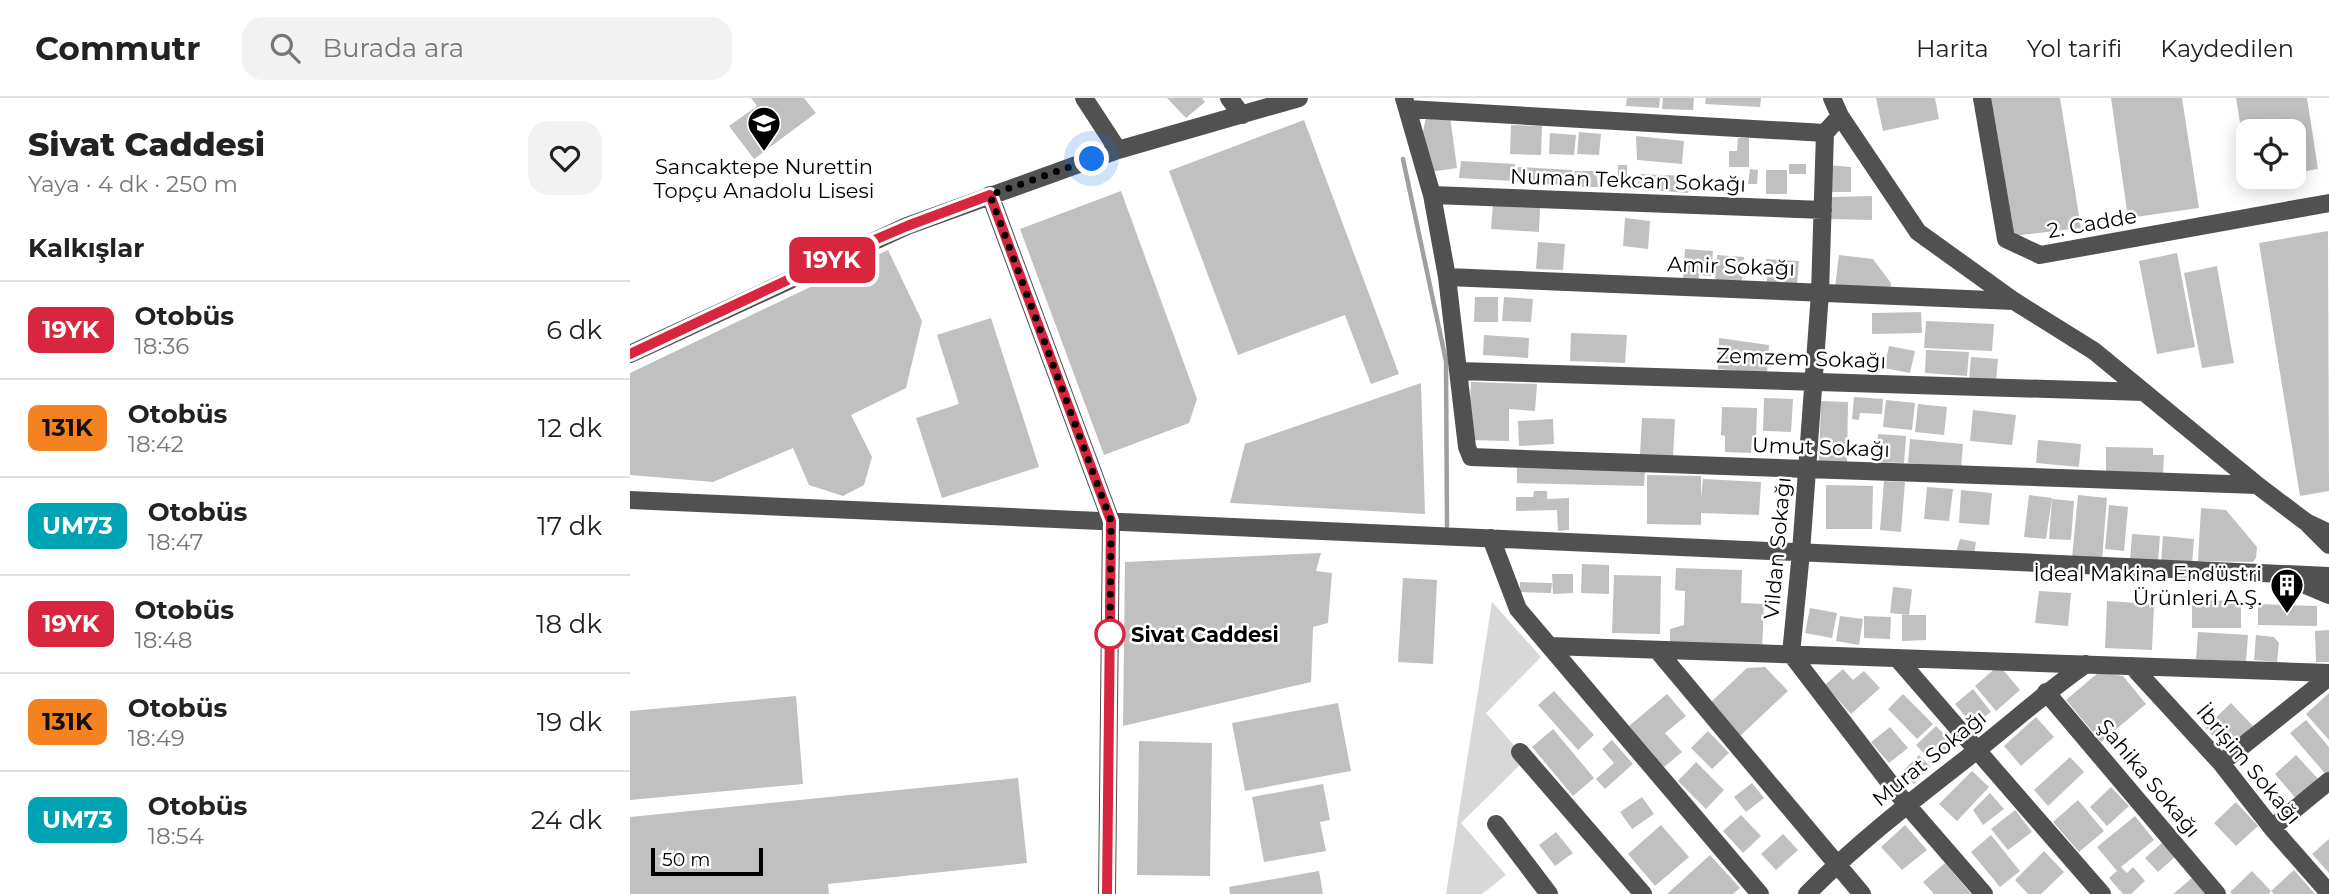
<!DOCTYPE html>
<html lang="tr">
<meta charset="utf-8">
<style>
:root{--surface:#fff;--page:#f2f2f2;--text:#222;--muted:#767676;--line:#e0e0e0}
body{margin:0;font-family:Montserrat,sans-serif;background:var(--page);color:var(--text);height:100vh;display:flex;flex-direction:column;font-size:26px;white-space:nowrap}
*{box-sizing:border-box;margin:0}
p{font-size:23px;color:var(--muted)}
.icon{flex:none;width:38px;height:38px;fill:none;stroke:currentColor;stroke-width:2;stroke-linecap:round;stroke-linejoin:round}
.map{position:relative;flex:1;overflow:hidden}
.drawer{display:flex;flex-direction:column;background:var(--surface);width:630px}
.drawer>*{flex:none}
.badge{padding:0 14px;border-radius:10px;font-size:24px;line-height:46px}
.buttons{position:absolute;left:1606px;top:21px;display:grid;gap:14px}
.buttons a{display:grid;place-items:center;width:70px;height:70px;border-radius:14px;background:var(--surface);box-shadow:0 4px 18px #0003;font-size:35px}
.scale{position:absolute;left:21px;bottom:18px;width:112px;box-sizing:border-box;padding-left:7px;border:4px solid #000;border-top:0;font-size:19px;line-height:24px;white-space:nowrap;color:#000;-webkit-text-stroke:5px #fff;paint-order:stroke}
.you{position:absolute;width:35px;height:35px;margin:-18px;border:5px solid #fff;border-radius:50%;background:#1a73e8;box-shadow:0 0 0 10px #1a73e833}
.map>.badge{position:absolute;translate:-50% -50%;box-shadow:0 0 0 4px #fff}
h2{padding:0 28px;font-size:26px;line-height:63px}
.round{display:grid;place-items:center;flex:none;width:74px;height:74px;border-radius:21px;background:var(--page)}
.headline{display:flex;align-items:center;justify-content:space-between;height:119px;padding:0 28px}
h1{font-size:33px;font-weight:800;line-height:52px}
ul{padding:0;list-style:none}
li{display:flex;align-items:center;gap:21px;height:98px;padding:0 28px;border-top:2px solid var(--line)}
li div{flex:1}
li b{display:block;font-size:26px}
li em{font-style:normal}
li .badge{min-width:77px;font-weight:700;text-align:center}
header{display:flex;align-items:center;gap:42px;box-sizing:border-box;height:98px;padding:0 35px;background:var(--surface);border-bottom:2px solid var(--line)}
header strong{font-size:33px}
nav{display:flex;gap:38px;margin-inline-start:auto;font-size:24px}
.search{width:490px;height:63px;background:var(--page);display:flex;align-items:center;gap:18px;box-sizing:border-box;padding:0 24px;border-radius:21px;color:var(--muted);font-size:26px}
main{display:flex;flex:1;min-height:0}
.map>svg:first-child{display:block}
</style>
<header>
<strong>Commutr</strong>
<div class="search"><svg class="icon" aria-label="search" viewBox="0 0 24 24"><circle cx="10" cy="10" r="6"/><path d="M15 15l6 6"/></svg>Burada ara</div>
<nav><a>Harita</a><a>Yol tarifi</a><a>Kaydedilen</a></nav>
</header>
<main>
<section class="drawer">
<div class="headline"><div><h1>Sivat Caddesi</h1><p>Yaya · 4 dk · 250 m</p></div><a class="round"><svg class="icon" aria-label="heart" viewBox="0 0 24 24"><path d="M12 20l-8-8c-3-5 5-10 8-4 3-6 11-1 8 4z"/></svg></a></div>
<h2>Kalkışlar</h2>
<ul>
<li><span class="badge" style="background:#d7263d;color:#fff">19YK</span><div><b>Otobüs</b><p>18:36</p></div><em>6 dk</em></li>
<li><span class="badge" style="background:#f58220;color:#111">131K</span><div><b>Otobüs</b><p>18:42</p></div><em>12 dk</em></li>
<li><span class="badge" style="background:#00a3b4;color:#fff">UM73</span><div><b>Otobüs</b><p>18:47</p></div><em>17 dk</em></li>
<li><span class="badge" style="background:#d7263d;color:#fff">19YK</span><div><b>Otobüs</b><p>18:48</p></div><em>18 dk</em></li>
<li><span class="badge" style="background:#f58220;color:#111">131K</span><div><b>Otobüs</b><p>18:49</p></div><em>19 dk</em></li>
<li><span class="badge" style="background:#00a3b4;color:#fff">UM73</span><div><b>Otobüs</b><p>18:54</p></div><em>24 dk</em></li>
</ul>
</section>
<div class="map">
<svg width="1699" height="796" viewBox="0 0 1699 796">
<rect width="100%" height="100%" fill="#fff"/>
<!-- green -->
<path fill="#d8d8d8" d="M862,504L911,559L856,615L896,661L831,725L876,777L852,796H816Z"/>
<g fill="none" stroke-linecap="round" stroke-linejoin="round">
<!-- stream -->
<path stroke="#9f9f9f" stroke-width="4.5" d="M773,61L816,263L817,428"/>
</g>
<!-- building -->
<path fill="#c0c0c0" d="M121,0H174L186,15L124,61L99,28L127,8Z
M537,0H572L575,4L556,20Z
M997,0H1030L1029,10L996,8Z
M1033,0H1064L1063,12L1032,11Z
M1076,0H1131L1130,9L1075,6Z
M1246,0H1305L1309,21L1253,33Z
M1359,0H1430L1451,130L1383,138Z
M1481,0H1552L1569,110L1498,120Z
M1606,0H1677L1688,71L1664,75V33H1619L1617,68Z
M797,14L820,18L827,70L799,74L793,34Z
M674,22L769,276L741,286L715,217L608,257L539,73Z
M881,27L912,28L911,57L880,56Z
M949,34L971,36L969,57L947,56Z
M920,35L946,37L944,57L919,56Z
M1006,38L1054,43L1052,66L1007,62Z
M1108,40H1119V69H1099V53H1107Z
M831,63L885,66L884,83L829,80Z
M1159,66H1176V76H1159Z
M988,67H997V82H988Z
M1198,67L1221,69V94H1197Z
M888,69L942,72L941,87L887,84Z
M1120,71L1128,72L1127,86H1118Z
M1136,72H1157V96H1136Z
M945,73H966L968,89H943Z
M1009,76L1057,78L1058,95L1007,91Z
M491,93L567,301L559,325L474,357L390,131Z
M1242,98V122L1199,121L1200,99Z
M863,106L910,109L909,134L861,131Z
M995,120L1020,123L1018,151L993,148Z
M1698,133L1699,393L1670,398L1629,145Z
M908,144L935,146L933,172L906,171Z
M1055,151L1083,153L1081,178L1069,177L1068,184L1053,183Z
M258,152L292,223L276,290L221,317L242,359L234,387L213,398L179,387L163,350L83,384L0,377V275Z
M1547,155L1565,249L1527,256L1509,163Z
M1087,157L1114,159L1112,184L1085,182Z
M1209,157L1243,161L1261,185L1260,197L1205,190Z
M1136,161L1169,163L1167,187L1137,186Z
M1587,168L1604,265L1572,270L1554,175Z
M845,199H868V224H844Z
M874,199L903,201L901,224L872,223Z
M1291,214L1292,235L1242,236V215Z
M361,220L409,369L312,400L286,320L329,306L307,237Z
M1296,223L1364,226L1362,253L1294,250Z
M941,235L997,237L995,265L940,263Z
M854,237L899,240L898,260L853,257Z
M1089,240L1139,247L1137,276L1088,271Z
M1259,248L1285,253L1280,275L1254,270Z
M1296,252L1339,254L1337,278L1295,275Z
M1341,259L1368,261L1366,284L1339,282Z
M841,284L907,286L905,313L879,311V343L838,342Z
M791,285L795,416L600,405L615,346Z
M1224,299L1253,301L1252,316L1230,315L1229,322L1222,321Z
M1134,300L1163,301L1161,334L1133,333Z
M1256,302L1285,305L1282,332L1253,329Z
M1191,303L1218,304L1217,364H1189Z
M1288,306L1317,309L1314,337L1285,334Z
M1092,309L1127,310L1126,341H1122L1121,355L1095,354V338L1091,337Z
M1343,312L1386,317L1382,347L1340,343Z
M1012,320L1045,321L1043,358L1010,357Z
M923,321L924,346L889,348L888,323Z
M1248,336L1276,338L1274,365L1246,364Z
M1280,341L1333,346L1331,370L1278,365Z
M1408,342L1451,346L1449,369L1406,365Z
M1476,349L1523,350V357H1534L1533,377L1476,376Z
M887,370L1015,373L1014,388L887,385Z
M1017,377L1071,378V400L1073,381L1131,384L1129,417L1071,415V427L1017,426Z
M1254,383L1275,384L1271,434L1250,432Z
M1196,387L1243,388L1242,431H1196Z
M1297,389L1323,391L1319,423L1294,421Z
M1331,392L1362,395L1359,427L1329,425Z
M904,393H917V401L939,400V432L928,433L927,412L886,413V399H903Z
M1399,397L1422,400L1416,441L1394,439Z
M1448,397L1477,400L1472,462L1442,460Z
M1422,401L1444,403L1441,442L1419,441Z
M1479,407L1498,409L1494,453L1475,451Z
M1571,410L1596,412L1627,449L1626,460L1623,464L1568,463Z
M1502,436L1530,438L1528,464L1500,462Z
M1533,438L1564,441L1562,467L1531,465Z
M1330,441L1346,444L1344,456L1326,454Z
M691,455L686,473L702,475L698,525L683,529L681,584L493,628L495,464Z
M952,466L979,467V496L951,495Z
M1046,470L1112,472L1111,505L1134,506L1132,552L1040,550V531L1054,527L1055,493L1045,492Z
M922,476H943V495L923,496Z
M984,477L1031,478L1030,536L982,535Z
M773,480L807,482L803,566L768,564Z
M890,484L922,485L921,495L890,494Z
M1263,489L1282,491L1279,517L1260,515Z
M1409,493L1441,495L1438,528L1405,525Z
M1562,502L1611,503V530H1562Z
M1477,503L1524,506L1522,552L1475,550Z
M1628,506L1687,508V528L1628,527Z
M1180,510L1207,515L1202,540L1175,535Z
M1272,517H1296V542L1272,543Z
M1210,518L1233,521L1229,547L1206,543Z
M1234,518L1261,519L1260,541L1234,540Z
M1699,532V564H1686L1685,533Z
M1568,534L1618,537L1616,564L1566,561Z
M1626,537L1644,539L1649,545L1647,564L1624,562Z
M1369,567L1390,592L1366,613L1345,588Z
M1135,569L1158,593L1110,638L1080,605L1117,570Z
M1213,571L1223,582L1234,573L1250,590L1221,616L1195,587Z
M1469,574L1493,578L1516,606L1471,644L1436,602Z
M1343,591L1361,614L1343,628L1325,606Z
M924,593L964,637L948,652L908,607Z
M1699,595V642L1676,616Z
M1037,596L1056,618L1035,635L1052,654L1034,669L999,628Z
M1273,596L1303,626L1287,641L1258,611Z
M166,598L173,686L0,702V613Z
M708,605L721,673L615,693L602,625Z
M1601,605L1623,628L1598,653L1575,630Z
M1406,619L1424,639L1391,668L1374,648Z
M1676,622L1699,649V680L1660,635Z
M1306,628L1323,645L1302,664L1286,647Z
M1260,629L1278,650L1259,665L1241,644Z
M923,631L964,680L943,698L902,649Z
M1078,633L1099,655L1082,671L1061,650Z
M982,642L1003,666L975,691L966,681L984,665L972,651Z
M509,643L582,645L580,778L507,777Z
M1289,657L1301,669L1284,686L1272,674Z
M1666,657L1690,683L1668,703L1645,676Z
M1440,659L1454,674L1418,708L1404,692Z
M1066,664L1094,692L1076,711L1048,683Z
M1342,673L1359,689L1327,723L1309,706Z
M388,680L397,765L198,786L199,796H0V719Z
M1122,685L1134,700L1116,714L1104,699Z
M693,686L700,722L690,724L696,753L634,764L622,699Z
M1481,689L1499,708L1477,728L1460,709Z
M1360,695L1374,711L1353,727L1343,712Z
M1012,699L1024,716L1002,731L990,714Z
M1448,702L1474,733L1449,754L1423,724Z
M1606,704L1628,728L1606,748L1584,725Z
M1385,712L1402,734L1378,752L1361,731Z
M1111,717L1131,738L1113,755L1093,733Z
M1505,718L1524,742L1491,769L1497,775L1503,769L1515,783L1501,796H1493L1479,780L1487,773L1467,749Z
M1031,727L1059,759L1025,788L998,756Z
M1275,727L1297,752L1272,772L1251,749Z
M926,734L943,755L925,768L909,747Z
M1153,736L1168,752L1146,772L1131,756Z
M1361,737L1390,773L1370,789L1341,754Z
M1699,741V775L1682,756Z
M1533,744L1545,759L1528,774L1515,760Z
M1414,753L1434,774L1411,796H1398L1385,782Z
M1080,757L1110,790L1103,796H1037Z
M1315,765L1341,796H1304L1293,784Z
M1664,772L1685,796H1644L1641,793Z
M689,773L693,796H600L599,789Z
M1622,773L1641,793L1639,796H1602L1600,794Z
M1562,780L1576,796H1543Z"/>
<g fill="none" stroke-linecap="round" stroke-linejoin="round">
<!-- minor -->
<path stroke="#515151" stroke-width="18" d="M454,0L488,52
M599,0L612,17
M774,0L802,97L817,179L837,349L841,359L1627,387
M1202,0L1210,18L1288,134L1384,203L1464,253L1627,387L1676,424
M1352,0L1376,141L1410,157L1699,105
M778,11L1195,35
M1210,18L1195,35L1190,195L1171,454L1161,556L1276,706L1354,796
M360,97L481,423L477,796
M802,97L1193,112
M817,179L1384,203
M0,256L277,128L488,52L669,0
M828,273L1514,294
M0,402L1699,478
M1699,435L1676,424L1699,447
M861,440L888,511L1130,796
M1661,481L1699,497
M920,548L1699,575
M1027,552L1232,796
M1267,560L1472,796
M1502,568L1591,665L1642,730L1699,795
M1416,594L1587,796
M890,654L1013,796
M1591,665L1699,579
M866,726L919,796
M1642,730L1699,683
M1177,796C1229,743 1287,699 1346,653C1383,624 1417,593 1456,566"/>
</g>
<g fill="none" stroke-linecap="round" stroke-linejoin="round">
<defs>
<path id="line" d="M0,256L228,149L277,128L360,97L481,423L477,796"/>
</defs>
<!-- line casing -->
<use href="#line" stroke="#fff" stroke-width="16"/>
<!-- line -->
<use href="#line" stroke="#d7263d" stroke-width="10"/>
<!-- walk -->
<path stroke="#000" stroke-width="7" stroke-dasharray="0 12.6" d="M462,61L360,97L481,423L480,536"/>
</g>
<!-- icons -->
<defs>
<symbol id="school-pin" viewBox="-11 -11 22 30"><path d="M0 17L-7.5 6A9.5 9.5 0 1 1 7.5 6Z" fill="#000" stroke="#fff"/><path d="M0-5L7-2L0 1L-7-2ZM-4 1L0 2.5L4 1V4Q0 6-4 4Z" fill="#fff"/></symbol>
<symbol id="building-pin" viewBox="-11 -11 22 30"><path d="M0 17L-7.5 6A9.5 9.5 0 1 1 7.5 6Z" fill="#000" stroke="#fff"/><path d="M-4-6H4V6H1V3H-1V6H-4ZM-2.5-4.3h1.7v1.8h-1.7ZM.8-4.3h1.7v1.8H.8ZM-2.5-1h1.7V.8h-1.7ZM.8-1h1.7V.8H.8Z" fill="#fff"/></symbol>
</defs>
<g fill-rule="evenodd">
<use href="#school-pin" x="115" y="6" width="38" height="52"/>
<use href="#building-pin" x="1638" y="468" width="38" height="52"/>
</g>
<!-- markers -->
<circle fill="#fff" stroke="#d7263d" stroke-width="3.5" cx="480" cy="536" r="14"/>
<g text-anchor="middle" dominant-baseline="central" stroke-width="5" stroke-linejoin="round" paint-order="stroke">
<!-- poi labels -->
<g font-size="21" fill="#000" stroke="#fff">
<text x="134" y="68">Sancaktepe Nurettin<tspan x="134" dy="24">Topçu Anadolu Lisesi</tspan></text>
<text x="1632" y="475" text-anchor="end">İdeal Makina Endüstri<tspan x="1632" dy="24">Ürünleri A.Ş.</tspan></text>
</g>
<!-- street labels -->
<g font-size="21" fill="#000" stroke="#fff">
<text transform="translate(998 82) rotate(2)">Numan Tekcan Sokağı</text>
<text transform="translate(1462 125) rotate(-10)">2. Cadde</text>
<text transform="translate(1101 168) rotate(2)">Amir Sokağı</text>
<text transform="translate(1171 260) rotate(2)">Zemzem Sokağı</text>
<text transform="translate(1191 349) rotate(2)">Umut Sokağı</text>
<text transform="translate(1147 450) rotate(-85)">Vildan Sokağı</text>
<text transform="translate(1299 660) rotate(-39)">Murat Sokağı</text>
<text transform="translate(1619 666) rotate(50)">İbrişim Sokağı</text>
<text transform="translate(1519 680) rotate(50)">Şahika Sokağı</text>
</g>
<!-- stop labels -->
<g font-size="21" font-weight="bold" fill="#000" stroke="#fff" text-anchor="start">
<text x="501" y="536">Sivat Caddesi</text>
</g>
</g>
</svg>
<div class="buttons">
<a><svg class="icon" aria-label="locate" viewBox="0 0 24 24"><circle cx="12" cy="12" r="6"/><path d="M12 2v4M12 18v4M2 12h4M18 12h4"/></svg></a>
</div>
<div class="scale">50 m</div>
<div class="you" style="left:462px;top:61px"></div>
<b class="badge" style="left:202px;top:162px;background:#d7263d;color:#fff">19YK</b>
</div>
</main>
